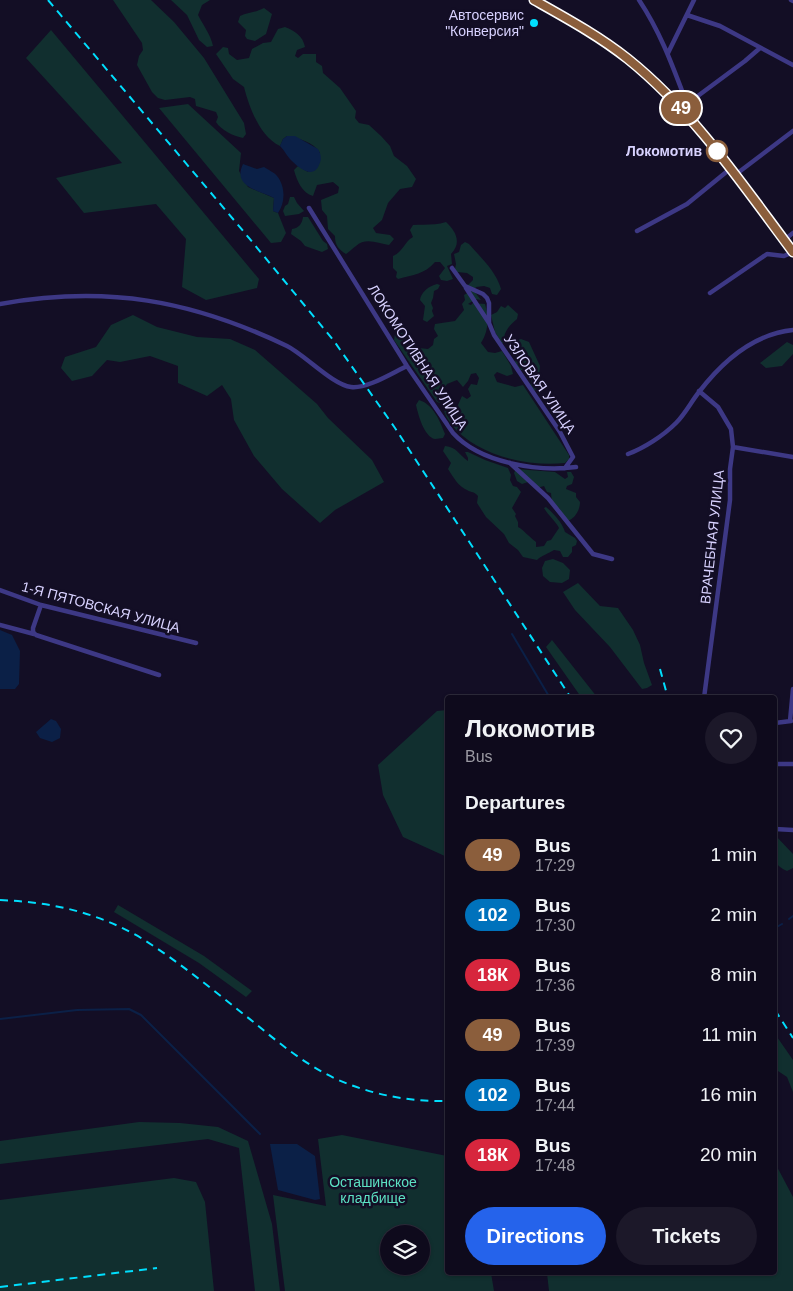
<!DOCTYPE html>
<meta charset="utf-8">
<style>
:root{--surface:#0e0a1c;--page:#1c1829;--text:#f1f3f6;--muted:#9b9aa3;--line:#2e2b3b;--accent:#2563eb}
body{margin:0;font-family:Arial,sans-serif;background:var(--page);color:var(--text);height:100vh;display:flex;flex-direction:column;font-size:19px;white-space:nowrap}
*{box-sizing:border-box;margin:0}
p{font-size:16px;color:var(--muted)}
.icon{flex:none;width:28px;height:28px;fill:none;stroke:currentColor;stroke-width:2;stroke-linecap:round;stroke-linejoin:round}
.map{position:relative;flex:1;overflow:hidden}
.side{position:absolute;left:445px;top:695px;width:332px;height:580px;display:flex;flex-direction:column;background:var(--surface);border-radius:5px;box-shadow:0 1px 4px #0004,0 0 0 1px var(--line)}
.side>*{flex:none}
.badge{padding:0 10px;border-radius:16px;font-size:18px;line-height:32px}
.tools{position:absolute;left:380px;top:1225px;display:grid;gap:10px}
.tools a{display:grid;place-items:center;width:50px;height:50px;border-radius:50%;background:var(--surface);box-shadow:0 1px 4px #0004,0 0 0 1px var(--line);font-size:25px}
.map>.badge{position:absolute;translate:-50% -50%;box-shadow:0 0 0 2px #fff}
h2{padding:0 20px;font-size:19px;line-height:45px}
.round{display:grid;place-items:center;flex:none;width:52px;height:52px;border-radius:26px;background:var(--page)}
.headline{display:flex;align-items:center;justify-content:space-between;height:85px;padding:0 20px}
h1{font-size:24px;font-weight:800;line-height:38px}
.primary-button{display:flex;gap:10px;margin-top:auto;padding:10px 20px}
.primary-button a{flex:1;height:58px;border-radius:30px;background:var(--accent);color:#fff;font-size:20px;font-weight:800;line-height:58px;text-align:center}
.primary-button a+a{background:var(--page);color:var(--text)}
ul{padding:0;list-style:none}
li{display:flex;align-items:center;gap:15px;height:60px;padding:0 20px}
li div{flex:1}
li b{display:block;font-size:19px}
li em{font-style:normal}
li .badge{min-width:55px;font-weight:700;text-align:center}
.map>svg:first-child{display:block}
</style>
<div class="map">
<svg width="793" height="1291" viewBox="0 0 793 1291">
<rect width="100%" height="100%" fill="#130e25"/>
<!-- green -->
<path fill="#112f2f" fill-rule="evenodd" d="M113,0H151L174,22L204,58L244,123L246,134L243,138C233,136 221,130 216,122L218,117L216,112L196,106L195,99L190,97L165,100L158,98L152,92L137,65L139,56L143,50L142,43Z
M171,0H210L202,5L198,15C203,25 211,35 213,46L207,47L199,40L187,15Z
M264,8L272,14L266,34L255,41L247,39L245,36L246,30L238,22L240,16C248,12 255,13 264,8Z
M285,27C295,31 303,36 305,47L297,50L295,56L298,58L303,54H316V62L322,66L323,73L340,88L356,111L355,118L359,123L369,125L381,136L390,146L394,156L407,166L416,179L412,187L400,189L388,203L382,220L373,228L376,233L390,235L394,239L389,245C378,243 365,237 356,246C352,249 350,251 346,254C338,249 335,245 335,236L328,229L327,216L322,210L321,200L338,193L339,187L333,182L317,185L313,196C302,193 297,181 294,170L298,166L308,172L320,153C313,141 299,139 287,136L283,139L280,146C260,137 249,107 244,87L233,79L216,54L223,47L228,48L229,54L237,60L249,58L252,49L263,43L271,42L278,29Z
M51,30L259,279L257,288L206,300L182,287L186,239L156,204L84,213L56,178L122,163L26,58Z
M188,104L241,153L239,171L248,187L274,198L273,211L278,213L286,233L281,242L271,243L159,108Z
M290,197H294L297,203L304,211L299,214L285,216L283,211L285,206L288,204Z
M303,217H308L323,241L327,244L328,249L322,252L305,246L301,241L291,234L292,229C299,228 302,224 303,217Z
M446,222C456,231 462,243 451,254L452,264L447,266L453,279L447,281L441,280L439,276L445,268L440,262H435C425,274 413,275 398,279L396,277L397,272L393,268V256C403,252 404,242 413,237L410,230L413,225C424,224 435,226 446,222Z
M465,242L469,244C481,258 496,271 501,289L497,295L492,294L490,288L484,286L476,287L474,291L481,300L476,299L468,304L471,305L473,303L485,304C489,317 489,330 481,343L488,352L495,353L502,351L511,366L513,374L507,376L497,372L494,375L497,382L515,387L523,385L569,455V459L565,463C527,467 475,455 451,424C448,419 445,416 444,410L458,405L462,396L467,399L471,396L468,389L471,384L477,385L479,378L476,373L471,374L468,381L463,387L457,380L447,384L442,392L443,400L440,403L437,402L394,340L395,334L408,332L407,341L419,348L428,349L433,345L434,339L438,336L434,329L435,324L455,321L464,310L462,304L465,300L464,295L469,292L468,285L473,280V277L467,273L457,272L455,269L456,264L454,254L459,252L461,245Z
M437,284L440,285L438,289L434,291L433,298L431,303L433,308L432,311L434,316L427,322L423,320L425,306L420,300C421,292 429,286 437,284Z
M508,305L518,314L517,319C509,326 503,332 504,343H502L495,332L491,315L497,312L501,306L505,308Z
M133,315L157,327L197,337L230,339L255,350L317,404L328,418L372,460L384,482L335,510L320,523L282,489L254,456L234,420L231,399L222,385L207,396L178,383V366L150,356L120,362L107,360L92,376L72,381L61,368L65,357L96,347L111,325Z
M521,339L529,342L540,366L539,377L543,382L534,391L530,386L532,379C528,370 522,373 517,366C513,360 516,353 513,346L515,341Z
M787,342L793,345V354L782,366L766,368L760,363Z
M419,400C433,404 440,421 445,434L443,438C440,438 438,439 435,439C424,437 418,414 416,405Z
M445,446C457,447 459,455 468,461V458L465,452H468L485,460L508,468L511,475L510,480L513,486L517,487L521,492L512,508L516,514L515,516L518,522V527C525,531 529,537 536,542V547L544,546L547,541L551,540L559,528C557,523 548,515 544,508L546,507C553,513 562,522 565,532L575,538L577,541L576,545L572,547V552L568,557H563L560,551L554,550C548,554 542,555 537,560L523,557L518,550L509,543L504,534L486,517L477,503L478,496C474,491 472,493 467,490C459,487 453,477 448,469L451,463L443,451Z
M516,469L555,472L565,479L568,477L567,472H571L574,477L572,484L567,486L566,489L576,493V497L580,502C580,510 575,519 567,521L561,516L560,509L552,503L551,493L547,492L544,486L537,488L528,482L522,484L517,481L514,473Z
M553,559L563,563L570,570L569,579L562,583L550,582L543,576L542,568L545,561Z
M578,583L600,606L618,608L633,630L640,645L644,663L652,685L647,688L642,689L610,647L575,610L563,592Z
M552,640L597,697H581L546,647Z
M447,710H448L447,857L403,837L383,795L378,765L437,711Z
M775,835L793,854V868L787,871C769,863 775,852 775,835Z
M118,905L204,956L252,991L246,997L199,963L114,912Z
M775,1034L793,1060V1092L787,1077L775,1069Z
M139,1122L180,1123L218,1127L248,1141L272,1224L280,1291H255L239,1148L208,1139L0,1164V1141Z
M342,1135L447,1156L448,1272L491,1273L494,1291H285L273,1195L326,1206L318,1139ZM389,1234H421V1266H389Z
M775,1163L793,1197V1291H549L547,1273L775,1272Z
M174,1178L196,1182L205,1202L214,1291H0V1200Z"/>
<!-- water -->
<path fill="#0b2047" d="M287,136H295L318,149C321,154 322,159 319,165C314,178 301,170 293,162C288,158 285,151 280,146L283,139Z
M243,164L257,169L264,167C268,170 274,172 277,176C286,187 285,203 278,213L273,211L274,198C259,190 232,187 243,164Z
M0,630L12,635L20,651L19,684L15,689H0Z
M51,719L56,721L61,729L60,738L52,742L40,738L36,732Z
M270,1144H297L315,1156L320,1199L315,1200L278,1190Z"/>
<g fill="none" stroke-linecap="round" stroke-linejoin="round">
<!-- stream -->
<path stroke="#0b2047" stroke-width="2" d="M512,634L550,698
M789,919L793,916
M775,928L782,924
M0,1019L77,1010L129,1009L141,1015L260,1134"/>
<!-- minor -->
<path stroke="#3d3885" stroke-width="4.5" d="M639,0C661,33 673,67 687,104L682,109
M791,0L793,1
M687,15L720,26L793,65
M668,53L694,0
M687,104L745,61L760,48
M735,175L793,131
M309,208L407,366L453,433C480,463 538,472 576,467
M637,231L687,204L730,169
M784,240L793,233
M452,268L465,286L483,294L487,298L489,303V323L494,335L560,432L573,457L565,468
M466,288L489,323
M710,293L767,254L784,256L793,252
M0,304C106,285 191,300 287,346C305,355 333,385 351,387C367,389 392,373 407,366
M699,391L718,407L731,429L733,447L730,469V500L704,698
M733,447L793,457
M628,454C644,448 663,436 676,423C685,414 691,402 699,392C722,362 754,334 793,330
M510,463L548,498L593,554L612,559
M0,590L41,605L196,643
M41,605L33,628V632L36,635L159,675
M0,625L34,634
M790,721L793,689
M775,723L791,721
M775,764H793
M775,829L793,830"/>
<!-- secondary -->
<path stroke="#7069ff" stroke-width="6" d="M534,0C566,18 599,36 628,59C694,112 743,184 793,252"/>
<!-- rail -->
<path stroke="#00defd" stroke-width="2" stroke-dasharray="8 6" stroke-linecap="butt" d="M48,0L244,232L334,341L395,428L571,698
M660,669L668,698
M0,900C50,902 97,912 141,938C181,963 219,995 256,1024C280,1044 305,1064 334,1078C369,1094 408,1102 448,1101
M775,1010L793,1038
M0,1287L157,1268"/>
</g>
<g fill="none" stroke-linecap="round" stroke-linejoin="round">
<defs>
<path id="line" d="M534,0C566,18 599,36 628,59C694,112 742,184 793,252"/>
</defs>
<!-- line casing -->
<use href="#line" stroke="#fff" stroke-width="11"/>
<!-- line -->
<use href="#line" stroke="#8b5e3c" stroke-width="8"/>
</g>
<!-- markers -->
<circle fill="#00defd" stroke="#130e25" stroke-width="2" cx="534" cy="23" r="5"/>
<circle fill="#fff" stroke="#8b5e3c" stroke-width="2.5" cx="717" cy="151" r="10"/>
<g text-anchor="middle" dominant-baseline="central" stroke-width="5" stroke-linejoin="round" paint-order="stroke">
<!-- poi labels -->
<g font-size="14" fill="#d8d2ff" stroke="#130e25" text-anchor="end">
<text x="524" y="15">Автосервис<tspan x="524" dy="16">"Конверсия"</tspan></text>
</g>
<!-- stop labels -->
<g font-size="14" font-weight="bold" fill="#d8d2ff" stroke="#130e25" text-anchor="end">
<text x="702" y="151">Локомотив</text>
</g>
<!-- street labels -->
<g font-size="14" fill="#d8d2ff" stroke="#130e25">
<text transform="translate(418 357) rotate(57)">ЛОКОМОТИВНАЯ УЛИЦА</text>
<text transform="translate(540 384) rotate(56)">УЗЛОВАЯ УЛИЦА</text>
<text transform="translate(712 537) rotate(-84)">ВРАЧЕБНАЯ УЛИЦА</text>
<text transform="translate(101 607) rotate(15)">1-Я ПЯТОВСКАЯ УЛИЦА</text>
</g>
<!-- park labels -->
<g font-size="14" fill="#5ce1c3" stroke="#130e25">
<text x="373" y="1182">Осташинское<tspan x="373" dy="16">кладбище</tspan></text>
</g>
</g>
</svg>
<div class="tools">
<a><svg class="icon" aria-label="layers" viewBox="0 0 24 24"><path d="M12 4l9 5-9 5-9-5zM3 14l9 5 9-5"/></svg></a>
</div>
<b class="badge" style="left:681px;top:108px;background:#8b5e3c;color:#fff">49</b>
<section class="side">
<div class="headline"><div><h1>Локомотив</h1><p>Bus</p></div><a class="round"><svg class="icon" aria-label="heart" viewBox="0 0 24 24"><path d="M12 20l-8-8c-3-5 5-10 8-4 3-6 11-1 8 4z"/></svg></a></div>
<h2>Departures</h2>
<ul>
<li><span class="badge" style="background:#8b5e3c;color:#fff">49</span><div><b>Bus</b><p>17:29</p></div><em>1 min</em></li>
<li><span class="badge" style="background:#0072bc;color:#fff">102</span><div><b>Bus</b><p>17:30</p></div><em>2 min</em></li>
<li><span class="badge" style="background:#d7263d;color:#fff">18К</span><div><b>Bus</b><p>17:36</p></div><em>8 min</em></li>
<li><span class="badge" style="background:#8b5e3c;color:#fff">49</span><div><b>Bus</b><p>17:39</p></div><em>11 min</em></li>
<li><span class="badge" style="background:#0072bc;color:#fff">102</span><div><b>Bus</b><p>17:44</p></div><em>16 min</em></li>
<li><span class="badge" style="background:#d7263d;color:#fff">18К</span><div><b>Bus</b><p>17:48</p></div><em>20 min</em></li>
</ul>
<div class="primary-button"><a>Directions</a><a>Tickets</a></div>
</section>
</div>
